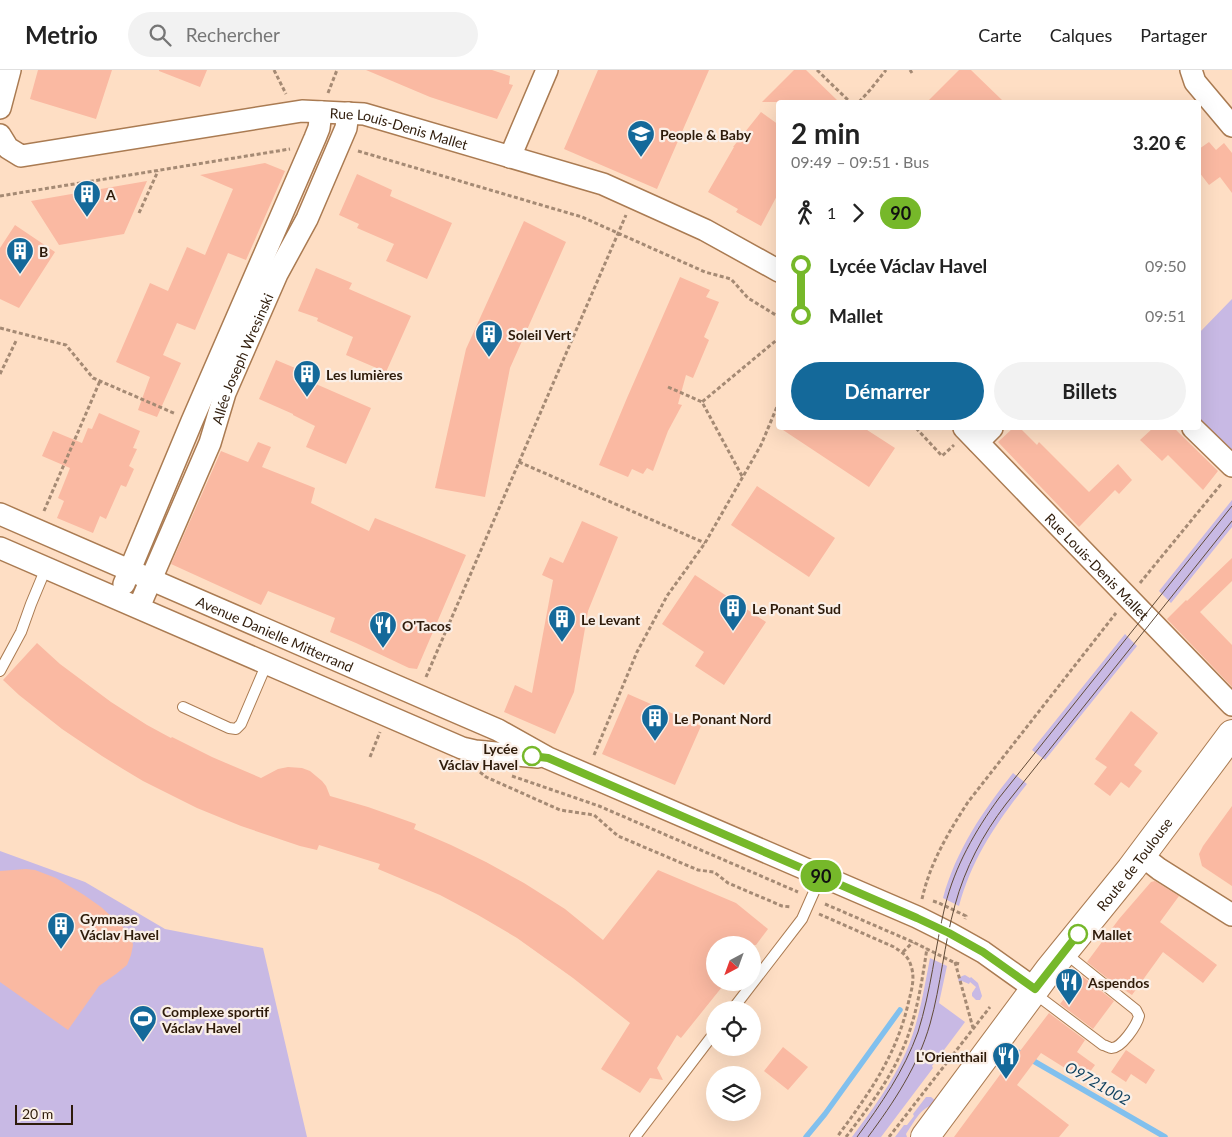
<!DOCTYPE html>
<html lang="fr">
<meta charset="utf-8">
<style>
:root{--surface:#fff;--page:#f2f2f2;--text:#222;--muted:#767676;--line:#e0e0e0;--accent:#14699a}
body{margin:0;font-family:Lato,sans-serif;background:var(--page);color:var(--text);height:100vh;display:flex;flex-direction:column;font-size:19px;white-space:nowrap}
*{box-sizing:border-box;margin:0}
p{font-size:16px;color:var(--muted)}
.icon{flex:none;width:28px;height:28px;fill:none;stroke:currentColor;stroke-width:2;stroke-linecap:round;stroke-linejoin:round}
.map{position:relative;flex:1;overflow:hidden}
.side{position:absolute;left:776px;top:30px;width:425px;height:330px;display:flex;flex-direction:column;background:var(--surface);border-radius:5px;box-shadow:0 5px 20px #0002}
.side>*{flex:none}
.badge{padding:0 10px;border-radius:16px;font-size:18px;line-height:32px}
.needle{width:32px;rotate:221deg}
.buttons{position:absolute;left:706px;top:866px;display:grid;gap:10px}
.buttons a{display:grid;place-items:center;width:55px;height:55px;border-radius:50%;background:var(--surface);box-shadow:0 5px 20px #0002;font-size:25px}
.scale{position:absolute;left:15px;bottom:12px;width:58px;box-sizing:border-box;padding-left:5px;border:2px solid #2e1b0a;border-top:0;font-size:14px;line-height:18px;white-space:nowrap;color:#2e1b0a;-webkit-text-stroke:4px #faefe7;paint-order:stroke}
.map>.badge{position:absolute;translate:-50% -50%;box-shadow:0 0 0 2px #fff}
.legs{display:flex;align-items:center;gap:8px;height:55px;padding:0 15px;font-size:16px}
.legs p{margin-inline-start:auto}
.summary{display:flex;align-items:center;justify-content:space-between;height:85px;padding:0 15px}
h1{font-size:28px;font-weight:700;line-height:38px}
.cta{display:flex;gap:10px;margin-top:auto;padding:10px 15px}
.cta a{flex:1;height:58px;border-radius:30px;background:var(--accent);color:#fff;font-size:20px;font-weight:700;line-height:58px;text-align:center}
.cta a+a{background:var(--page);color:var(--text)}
ul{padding:0 15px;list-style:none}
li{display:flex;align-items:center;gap:18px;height:50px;font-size:19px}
li i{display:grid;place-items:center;width:8px;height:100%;margin:0 6px;background:currentColor}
li i::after{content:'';width:12px;height:12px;margin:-6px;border:4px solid;border-radius:50%;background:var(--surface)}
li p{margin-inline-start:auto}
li:first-child i{background:linear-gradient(#0000 50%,currentColor 0)}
li:last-child i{background:linear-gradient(currentColor 50%,#0000 0)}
header{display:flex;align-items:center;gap:30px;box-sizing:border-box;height:70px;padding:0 25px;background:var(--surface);border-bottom:1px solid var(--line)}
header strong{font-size:24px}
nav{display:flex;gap:28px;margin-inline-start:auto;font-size:18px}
.search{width:350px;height:45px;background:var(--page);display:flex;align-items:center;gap:12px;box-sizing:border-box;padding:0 18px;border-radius:28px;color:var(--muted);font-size:19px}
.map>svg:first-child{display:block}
</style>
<header>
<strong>Metrio</strong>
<div class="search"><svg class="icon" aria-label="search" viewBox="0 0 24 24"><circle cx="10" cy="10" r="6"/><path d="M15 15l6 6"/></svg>Rechercher</div>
<nav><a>Carte</a><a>Calques</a><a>Partager</a></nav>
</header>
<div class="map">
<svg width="1232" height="1067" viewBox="0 0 1232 1067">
<rect width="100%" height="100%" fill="#fedec4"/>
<!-- green -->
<path fill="#c8b9e4" d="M1232,229V383L1199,349V263Z
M1232,430V457L1171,533L1159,521Z
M1125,564L1137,576L1045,690L1032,680Z
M1013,703L1027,714C997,752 972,788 959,836L943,828C956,780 983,741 1013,703Z
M0,781L85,812L165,859L263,878L307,1067H0Z
M930,888L947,896L939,933L965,952L932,996L933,998L881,1067H852C872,1040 892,1013 906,982C919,952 924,919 930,888Z
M965,905L970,908L971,907L978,913L982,926L980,930H976L972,926V923L976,917L970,912L969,914L962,911L960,913L959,912L958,909L962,906Z
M926,1027H931L936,1031L933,1035C920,1038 913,1054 906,1064L907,1067H895L904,1055H907L914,1046L913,1044Z"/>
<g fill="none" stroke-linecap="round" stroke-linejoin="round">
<!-- stream -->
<path stroke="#81c0ee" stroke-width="5.5" d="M1018,982L1165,1067
M806,1067L825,1044L900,940"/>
</g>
<!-- building -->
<path fill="#fab9a2" d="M38,0H112L96,49L30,29Z
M159,0H207L200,17L159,1Z
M366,0H492L510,6L509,14L513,15L497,49L430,27Z
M598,0H709L657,119L564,79Z
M794,0H806L839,32H762Z
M959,0H971L1004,32H927Z
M761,42L779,55V122L761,156L736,142L738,139L708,122L734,77H733Z
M1209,72L1216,80L1224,73L1232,83V123L1220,107L1209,115L1199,102V79Z
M265,93L285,101L246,190L228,183L195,260L177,253L163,285L181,293L157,347L138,340L150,307L116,292L150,213L168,221L187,177L205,185L233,119L200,105Z
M357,104L392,120L390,126L452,153L427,209L386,191L394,174L357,158L359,154L339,145Z
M147,111L124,164L59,175L31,131Z
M524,151L566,172L510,298L485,427L435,418L466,279Z
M15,155L55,182L19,238L0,229V178Z
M316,198L352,213L349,219L411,246L386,302L346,285L353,267L317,251L318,248L298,241Z
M680,207L710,220L706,227L719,232L704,267L709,270L693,308L686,305L678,334L682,335L668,361L653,401L647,398L643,404L632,399L628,407L599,395L627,328Z
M276,290L312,305L309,311L371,338L346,394L306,377L315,356L293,345V344L259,329Z
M99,343L140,361L133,378L137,379L129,396L134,399L126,417L121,415L106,449L100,446L93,463L57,448L64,431L58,428L70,398L42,386L53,361L82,373L88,358L92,359Z
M780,358H864L895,378L869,417Z
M1013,358H1020L1037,375L1039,372L1089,422L1118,394L1132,410L1119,424L1115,420L1079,457L998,372Z
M1153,358H1174L1218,401L1203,420L1168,385L1162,391L1140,370Z
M258,372L271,377L262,397L315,418L311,433L369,461L375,448L466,485L417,599L409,598L356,573L330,562L335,548L268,521L261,535L171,494L221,381L248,392Z
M757,416L835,468L809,507L731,455Z
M582,451L618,467L588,541L574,622L555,664L504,642L515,615L532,623L553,510L542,505L550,487L563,493Z
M1232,488V511L1200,542L1232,575V617L1167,549L1186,530L1187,531Z
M695,505L766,552L724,615L695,596L704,582L662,554Z
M37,573L60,594L111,632L147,655L171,668L172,667L212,687L261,708L278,699L288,697L302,698L310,701L322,711L326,716L330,726L368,737L416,754L414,759L451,775L486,792L524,813L565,839L603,870L658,800L736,833L768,859L756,875H715V912H726L681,968L677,965L657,998L663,1010L650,1008L640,1023L601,999L630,953L573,908L517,868L478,845L440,825L378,799L380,794L319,775L317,780L300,776L241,756L197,738L143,711L123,699L102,686L62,659L19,625L3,610Z
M628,624L701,656L675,715L602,684Z
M1131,641L1158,663L1134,695L1142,701L1129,718L1121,712L1110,726L1094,714L1107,697L1095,689Z
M1232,736V816L1202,796L1199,784L1203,776Z
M26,799L35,800L56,808L84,825L101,837L123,857L132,870L133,875L131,885L127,895L116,904L99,916L68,960L0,912V801Z
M1155,811L1179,826L1160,852L1217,895L1203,913L1163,882L1132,925L1123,919L1122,920L1087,892L1119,849L1151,812Z
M1082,906L1114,931L1093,959L1060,934Z
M1049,943L1085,970L1077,982L1095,995L1084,1010L1041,983L1017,1015L1069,1055L1059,1067H954L1002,1002L1010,994Z
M783,977L808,997L788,1020L764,1001Z
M1126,980L1155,1000L1146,1014L1131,1004L1126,1012L1111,1002Z"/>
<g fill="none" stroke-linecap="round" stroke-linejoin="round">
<defs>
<path id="service" d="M0,601L21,562L31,534L46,498
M183,637L229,658L236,659L241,654L267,593
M1034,923L1103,975C1104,975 1110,978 1111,978C1121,979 1137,955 1139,946L1136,940L1065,883
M732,940L802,849L821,806
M635,1067L715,962"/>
<g id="minor">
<path d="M1191,0L1195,12L1232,56"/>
<path d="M0,38L10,0"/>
<path id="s1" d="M0,65L8,78L21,86L302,41L364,44L603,114L705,160L779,201"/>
<path d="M510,87L547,0"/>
<path id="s2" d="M964,358L1232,635"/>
<path d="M1193,358L1232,396"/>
<path d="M978,372L992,358"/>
<path id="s3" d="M0,444L440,635L498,660L548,688L917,847L949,863L983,882L1035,919"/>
<path d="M0,478L462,678L475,681L538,687"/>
<path d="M124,514L192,351L315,68L319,58L321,42"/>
<path id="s4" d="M139,537L210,373L225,323L277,204L307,149L346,58L348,43"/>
<path d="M1141,785L1159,799L1232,845"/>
</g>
<g id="primary">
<path id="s5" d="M925,1067L1049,900L1131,799L1232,664"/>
</g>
</defs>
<!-- service casing -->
<use href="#service" stroke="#aa7b52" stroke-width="12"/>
<!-- minor casing -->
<use href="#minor" stroke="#aa7b52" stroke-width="24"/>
<!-- primary casing -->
<use href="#primary" stroke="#aa7b52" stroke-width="30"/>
<!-- path -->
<path stroke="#a58a74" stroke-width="3" stroke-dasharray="4 2.5" stroke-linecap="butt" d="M274,0L286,24
M817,0L850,32
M910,0L912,3
M328,23L337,0
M859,32L870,20L886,0
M358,81L582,147L705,202L731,209L748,228L779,247
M0,126L290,79
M139,143L158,101
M0,258L66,275L93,308L176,344
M0,304L16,271
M668,317L702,332
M916,358L942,386L954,375
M519,392L705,473
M742,406L702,332L779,268
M44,441L100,311
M1140,513L1222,413
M426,607L626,145
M594,685L637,582L667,526L705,473L761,375L779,332
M370,687L380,662
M480,702L486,707L560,740L594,745L618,766L698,800L714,802L728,813L782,836L791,837
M512,706L599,736L798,822
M922,829C930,793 948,763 968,732L1116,543
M933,831L939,833L966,846L965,849
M825,834L913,872L955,893L960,894
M819,844L894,877C902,882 909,887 911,896C915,907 912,919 909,930C897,985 870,1022 837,1067
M903,882L913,872
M955,892L973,958
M846,1067C868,1038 890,1010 904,976C917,945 922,911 927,878
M889,1067L990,937"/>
<!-- service -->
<use href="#service" stroke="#fff" stroke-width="10"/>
<!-- minor -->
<use href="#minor" stroke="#fff" stroke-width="21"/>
<!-- primary -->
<use href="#primary" stroke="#fff" stroke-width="28"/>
<!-- tram -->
<path stroke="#604a37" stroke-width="1" d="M857,1067C881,1034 904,1001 918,962C931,921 935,878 945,836C955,796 975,761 999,728L1232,436
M868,1067C894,1032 918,996 930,954C941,915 944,874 955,835C965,798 983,764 1006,734L1232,451"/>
</g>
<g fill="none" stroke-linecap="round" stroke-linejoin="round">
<defs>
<path id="line-1" d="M532,686L548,688L917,848L949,863L983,882L1035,919L1078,864"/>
</defs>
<!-- line-1 casing -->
<use href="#line-1" stroke="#fff" stroke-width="11"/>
<!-- line-1 -->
<use href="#line-1" stroke="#76b82a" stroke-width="8"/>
</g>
<!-- icons -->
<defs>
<symbol id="school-pin" viewBox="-11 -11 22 30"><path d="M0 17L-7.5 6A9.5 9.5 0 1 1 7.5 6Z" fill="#14699a" stroke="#faefe7"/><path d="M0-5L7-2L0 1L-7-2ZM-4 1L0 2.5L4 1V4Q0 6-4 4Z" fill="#fff"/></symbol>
<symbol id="building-pin" viewBox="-11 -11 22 30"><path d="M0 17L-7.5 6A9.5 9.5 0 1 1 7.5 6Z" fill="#14699a" stroke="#faefe7"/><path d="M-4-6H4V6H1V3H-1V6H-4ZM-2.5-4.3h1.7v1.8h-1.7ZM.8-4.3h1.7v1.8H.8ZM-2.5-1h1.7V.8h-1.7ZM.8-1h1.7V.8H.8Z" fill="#fff"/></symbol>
<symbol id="restaurant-pin" viewBox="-11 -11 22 30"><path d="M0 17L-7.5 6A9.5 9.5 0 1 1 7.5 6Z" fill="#14699a" stroke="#faefe7"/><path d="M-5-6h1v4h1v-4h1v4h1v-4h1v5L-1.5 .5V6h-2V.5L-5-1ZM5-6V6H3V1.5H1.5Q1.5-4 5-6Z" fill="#fff"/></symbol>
<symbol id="stadium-pin" viewBox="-11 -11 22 30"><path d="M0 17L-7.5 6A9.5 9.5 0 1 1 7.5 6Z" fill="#14699a" stroke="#faefe7"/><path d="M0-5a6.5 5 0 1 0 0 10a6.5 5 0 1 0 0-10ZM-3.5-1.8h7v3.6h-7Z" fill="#fff"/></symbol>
</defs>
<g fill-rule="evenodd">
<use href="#school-pin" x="625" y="48" width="32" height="43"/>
<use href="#building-pin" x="71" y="108" width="32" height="43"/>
<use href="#building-pin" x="4" y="165" width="32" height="43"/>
<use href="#building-pin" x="473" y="248" width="32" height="43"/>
<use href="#building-pin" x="291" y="288" width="32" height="43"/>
<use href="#building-pin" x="717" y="522" width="32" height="43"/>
<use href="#building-pin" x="546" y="533" width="32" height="43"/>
<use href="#restaurant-pin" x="367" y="539" width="32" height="43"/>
<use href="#building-pin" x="639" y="632" width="32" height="43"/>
<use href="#building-pin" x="45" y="840" width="32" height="43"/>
<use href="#restaurant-pin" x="1053" y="896" width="32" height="43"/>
<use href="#stadium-pin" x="127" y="933" width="32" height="43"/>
<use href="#restaurant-pin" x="990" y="970" width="32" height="43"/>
</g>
<!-- markers -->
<g fill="#fff" stroke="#76b82a" stroke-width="2.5">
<circle cx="532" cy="686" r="9"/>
<circle cx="1078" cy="864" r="9"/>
</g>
<g text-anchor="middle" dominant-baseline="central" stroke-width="4.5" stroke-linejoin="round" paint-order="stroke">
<!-- street labels -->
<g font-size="14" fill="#2e1b0a" stroke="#faefe7">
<text stroke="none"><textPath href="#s1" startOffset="414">Rue Louis-Denis Mallet</textPath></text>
<text stroke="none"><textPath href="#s4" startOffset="269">Allée Joseph Wresinski</textPath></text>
<text stroke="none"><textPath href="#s2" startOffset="192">Rue Louis-Denis Mallet</textPath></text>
<text stroke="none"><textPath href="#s3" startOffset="300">Avenue Danielle Mitterrand</textPath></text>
<text stroke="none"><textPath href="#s5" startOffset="344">Route de Toulouse</textPath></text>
</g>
<!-- poi labels -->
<g font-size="14" font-weight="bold" fill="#2e1b0a" stroke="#faefe7" text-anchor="start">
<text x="660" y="64">People &amp; Baby</text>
<text x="106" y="124">A</text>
<text x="39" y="181">B</text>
<text x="508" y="264">Soleil Vert</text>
<text x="326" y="304">Les lumières</text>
<text x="752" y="538">Le Ponant Sud</text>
<text x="581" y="549">Le Levant</text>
<text x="402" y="555">O'Tacos</text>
<text x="674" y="648">Le Ponant Nord</text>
<text x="80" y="848">Gymnase<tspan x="80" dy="16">Václav Havel</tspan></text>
<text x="1088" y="912">Aspendos</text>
<text x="162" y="941">Complexe sportif<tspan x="162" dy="16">Václav Havel</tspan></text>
<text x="987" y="986" text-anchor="end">L'Orienthail</text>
</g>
<!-- stop labels -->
<g font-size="14" font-weight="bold" fill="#2e1b0a" stroke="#faefe7" text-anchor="end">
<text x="518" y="678">Lycée<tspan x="518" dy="16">Václav Havel</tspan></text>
<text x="1092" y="864" text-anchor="start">Mallet</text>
</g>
<!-- water labels -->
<g font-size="15" font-style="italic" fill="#0e405e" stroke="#faefe7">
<text transform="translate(1098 1013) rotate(30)">O9721002</text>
</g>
</g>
</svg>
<div class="buttons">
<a><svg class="needle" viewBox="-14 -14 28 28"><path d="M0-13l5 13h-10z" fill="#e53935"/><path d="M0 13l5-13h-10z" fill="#767676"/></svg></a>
<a><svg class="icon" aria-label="locate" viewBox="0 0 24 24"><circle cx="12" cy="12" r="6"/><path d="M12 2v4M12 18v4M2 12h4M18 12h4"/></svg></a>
<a><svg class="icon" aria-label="layers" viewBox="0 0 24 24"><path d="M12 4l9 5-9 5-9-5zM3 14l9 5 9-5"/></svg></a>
</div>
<div class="scale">20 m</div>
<b class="badge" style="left:821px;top:806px;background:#76b82a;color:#111">90</b>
<section class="side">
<div class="summary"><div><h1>2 min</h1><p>09:49 – 09:51 · Bus</p></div><b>3.20 €</b></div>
<div class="legs"><svg class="icon" aria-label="walk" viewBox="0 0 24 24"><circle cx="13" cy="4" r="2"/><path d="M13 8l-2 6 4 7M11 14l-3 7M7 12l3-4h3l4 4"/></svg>1<svg class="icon" aria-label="forward" viewBox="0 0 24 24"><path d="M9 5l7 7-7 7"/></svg><b class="badge" style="background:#76b82a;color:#111">90</b></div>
<ul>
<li><i style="color:#76b82a"></i><b>Lycée Václav Havel</b><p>09:50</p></li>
<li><i style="color:#76b82a"></i><b>Mallet</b><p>09:51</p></li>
</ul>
<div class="cta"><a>Démarrer</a><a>Billets</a></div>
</section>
</div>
